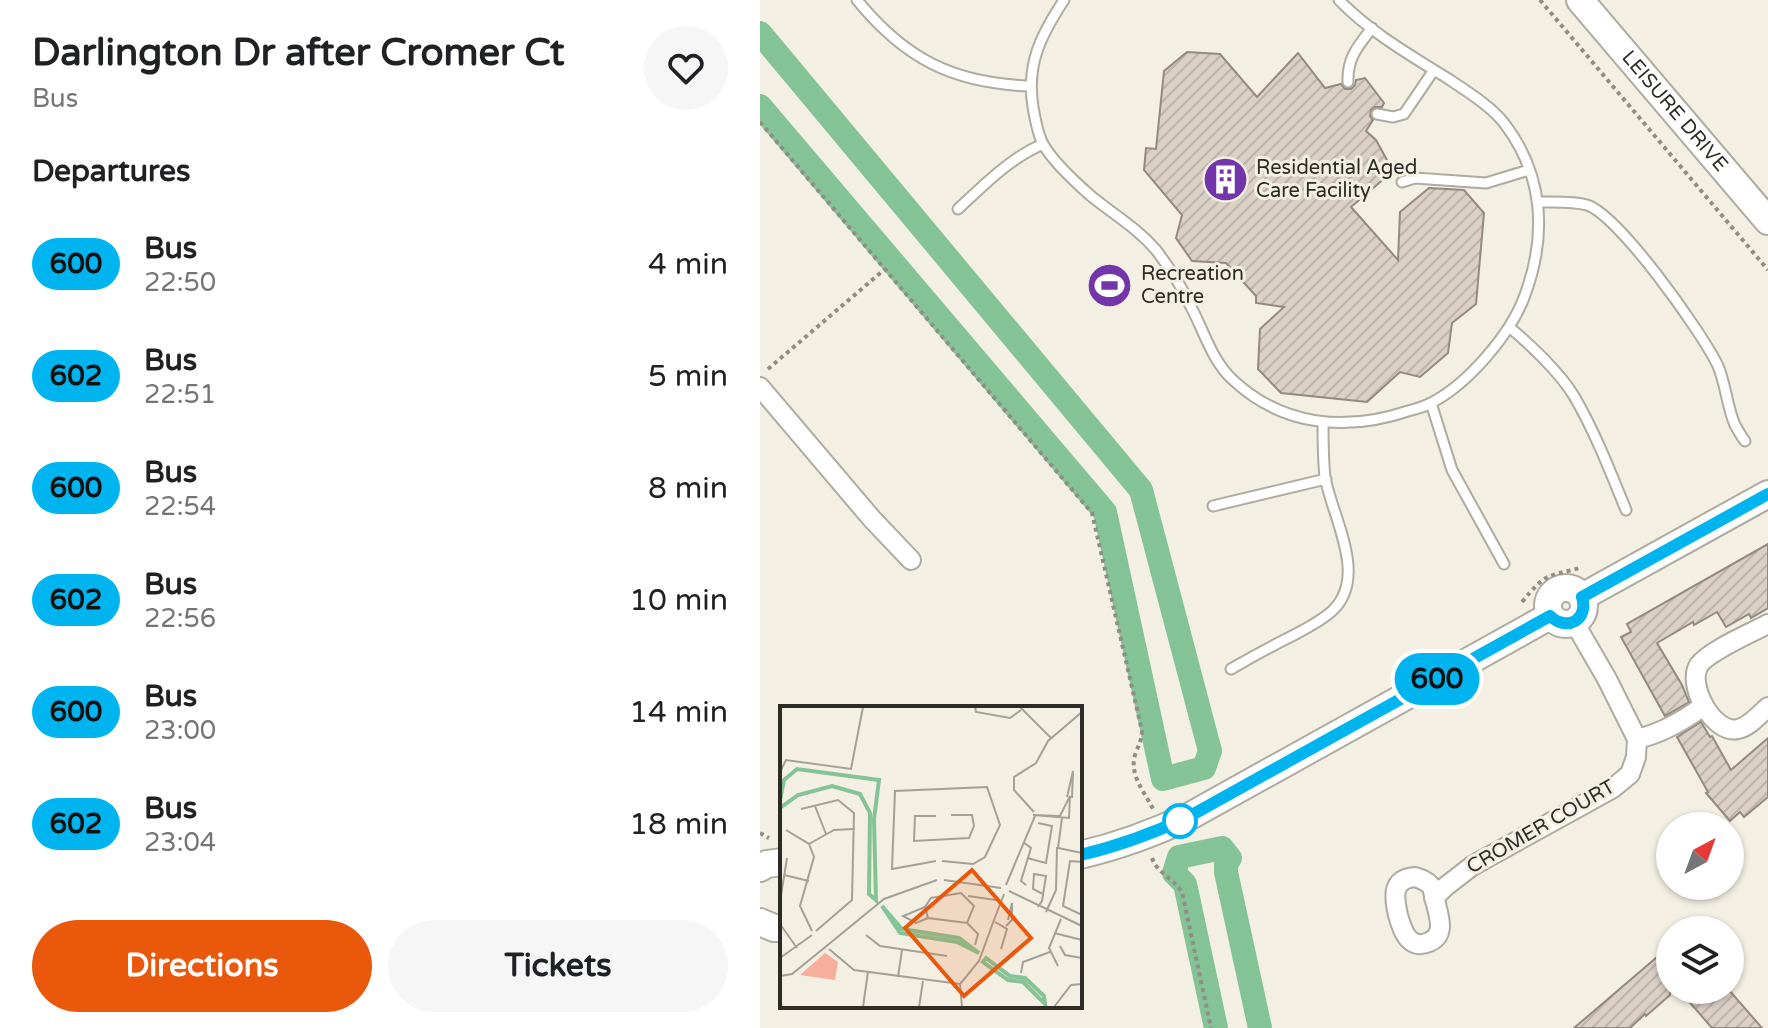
<!DOCTYPE html>
<style>
:root{--surface:#fff;--page:#f6f6f6;--text:#202124;--muted:#757577;--accent:#ea580c}
body{margin:0;font-family:"Varela Round",sans-serif;background:var(--page);color:var(--text);height:100vh;display:flex;flex-direction:column;font-size:30px;white-space:nowrap}
*{box-sizing:border-box;margin:0}
p{font-size:26px;color:var(--muted)}
.icon{flex:none;width:44px;height:44px;fill:none;stroke:currentColor;stroke-width:2;stroke-linecap:round;stroke-linejoin:round}
.map{position:relative;flex:1;overflow:hidden}
.sheet{display:flex;flex-direction:column;background:var(--surface);width:760px}
.sheet>*{flex:none}
.badge{padding:0 16px;border-radius:26px;font-size:28px;line-height:52px}
.needle{width:52px;rotate:41deg}
.tools{position:absolute;left:896px;top:812px;display:grid;gap:16px}
.tools a{display:grid;place-items:center;width:88px;height:88px;border-radius:50%;background:var(--surface);box-shadow:0 2px 6px #0004;font-size:40px}
.map>.badge{position:absolute;translate:-50% -50%;box-shadow:0 0 0 4px #fff}
h2{padding:0 32px;font-size:30px;line-height:72px}
.round{display:grid;place-items:center;flex:none;width:84px;height:84px;border-radius:42px;background:var(--page)}
.summary{display:flex;align-items:center;justify-content:space-between;height:136px;padding:0 32px}
h1{font-size:38px;font-weight:700;line-height:60px}
.action{display:flex;gap:16px;margin-top:auto;padding:16px 32px}
.action a{flex:1;height:92px;border-radius:48px;background:var(--accent);color:#fff;font-size:32px;font-weight:700;line-height:92px;text-align:center}
.action a+a{background:var(--page);color:var(--text)}
ul{padding:0;list-style:none}
li{display:flex;align-items:center;gap:24px;height:112px;padding:0 32px}
li div{flex:1}
li b{display:block;font-size:30px}
li em{font-style:normal}
li .badge{min-width:88px;font-weight:700;text-align:center}
main{display:flex;flex:1;min-height:0}
.map>svg:first-child{display:block}
</style>
<main>
<section class="sheet">
<div class="summary"><div><h1>Darlington Dr after Cromer Ct</h1><p>Bus</p></div><a class="round"><svg class="icon" aria-label="heart" viewBox="0 0 24 24"><path d="M12 20l-8-8c-3-5 5-10 8-4 3-6 11-1 8 4z"/></svg></a></div>
<h2>Departures</h2>
<ul>
<li><span class="badge" style="background:#00b5ef;color:#111">600</span><div><b>Bus</b><p>22:50</p></div><em>4 min</em></li>
<li><span class="badge" style="background:#00b5ef;color:#111">602</span><div><b>Bus</b><p>22:51</p></div><em>5 min</em></li>
<li><span class="badge" style="background:#00b5ef;color:#111">600</span><div><b>Bus</b><p>22:54</p></div><em>8 min</em></li>
<li><span class="badge" style="background:#00b5ef;color:#111">602</span><div><b>Bus</b><p>22:56</p></div><em>10 min</em></li>
<li><span class="badge" style="background:#00b5ef;color:#111">600</span><div><b>Bus</b><p>23:00</p></div><em>14 min</em></li>
<li><span class="badge" style="background:#00b5ef;color:#111">602</span><div><b>Bus</b><p>23:04</p></div><em>18 min</em></li>
</ul>
<div class="action"><a>Directions</a><a>Tickets</a></div>
</section>
<div class="map">
<svg width="1008" height="1028" viewBox="0 0 1008 1028">
<defs>
<pattern id="building-hatch" width="6" height="6" patternUnits="userSpaceOnUse" patternTransform="scale(2)"><rect width="6" height="6" fill="#dbd0c6"/><path d="M-1 1l2-2M0 6l6-6M5 7l2-2" fill="none" stroke="#bcb3aa"/></pattern>
</defs>
<rect width="100%" height="100%" fill="#f3efe2"/>
<g fill="none" stroke-linecap="round" stroke-linejoin="round">
<!-- canal -->
<path stroke="#84c396" stroke-width="24" d="M0,33L381,490L450,751L444,768L403,779L345,512L0,106
M456,1028L425,884L414,873L419,857L462,848L470,858L466,864V872L500,1028"/>
</g>
<!-- building -->
<path fill="url(#building-hatch)" stroke="#948980" stroke-width="2" d="M427,52L460,54L497,97L538,53L565,88L581,84L585,89H591L595,85L596,80L605,78L624,103L622,107H615L611,110L610,116L613,120L606,131L616,140L633,171L591,207L638,260L640,212L669,188L704,190L724,213L716,304L692,323L688,353L660,377L640,372L607,402L521,393L498,369L500,329L524,307L496,303V296L466,263L432,261L416,238L422,215L384,170L386,148L396,149L404,71Z
M1008,544V608L991,618L989,614L966,627L957,612L934,625L933,622L897,643L922,685L929,702L905,716L861,637L871,632L867,624Z
M941,722L950,737L952,736L971,770L1008,738V797L984,817L980,812L970,821L946,793L948,792L917,737Z
M910,946V995L886,1016L885,1014L870,1028H814Z
M919,990H969L1002,1028H952Z"/>
<g fill="none" stroke-linecap="round" stroke-linejoin="round">
<defs>
<path id="lane" d="M97,0C145,59 193,83 269,86
M304,0C281,35 266,64 273,107C275,119 277,131 282,142C291,160 315,182 331,196C353,214 377,228 396,250C409,267 422,287 431,307C444,331 452,361 473,380C522,426 586,432 648,411C656,409 664,407 671,403C708,384 751,334 765,295C787,235 784,175 744,123C731,106 705,90 687,78C650,55 610,32 579,0
M588,82C587,58 598,46 612,28
M617,114L633,117L644,114L674,70
M642,182L655,178L726,183L769,170
M779,202C794,202 813,201 827,205C859,215 943,334 958,366C966,385 967,407 975,425C978,430 981,436 985,441
M198,209C224,185 250,158 283,144
M749,327C770,344 800,373 814,396C835,432 850,471 866,510
M671,403L692,470L744,564
M453,506L566,479
M471,669C490,658 510,647 530,637C545,629 560,622 572,611C609,577 572,517 565,477C563,459 563,440 563,422"/>
<path id="street" d="M0,387L112,519L151,560
M1008,624C991,633 949,651 939,665C926,685 954,735 978,729C989,727 1000,714 1008,707
M877,739C902,733 922,722 943,706
M655,877C661,879 667,881 671,886C674,891 674,898 676,904C679,917 686,935 669,942C649,951 642,930 638,915C634,897 631,879 655,877Z
M674,898L685,887L712,866L853,788L870,774L876,757L877,739L847,679L814,622"/>
<g id="secondary">
<path id="s1" d="M820,0L1008,221"/>
<circle cx="806" cy="606" r="18"/>
<path d="M822,597L1008,494"/>
<path d="M320,855C359,846 394,833 430,816L790,616"/>
<path d="M0,868L7,864L22,862"/>
<path d="M0,922L14,928H22"/>
</g>
</defs>
<!-- lane casing -->
<use href="#lane" stroke="#afab9f" stroke-width="13"/>
<!-- street casing -->
<use href="#street" stroke="#afab9f" stroke-width="22"/>
<!-- secondary casing -->
<use href="#secondary" stroke="#afab9f" stroke-width="30"/>
<!-- path -->
<path stroke="#8f8d84" stroke-width="4" stroke-dasharray="4 4" stroke-linecap="butt" d="M780,0L1008,270
M0,122L332,513L382,731C382,740 378,746 375,755C369,776 385,792 393,809
M8,369L125,269
M762,602C786,573 785,577 820,568
M0,833L9,838
M392,858C397,873 413,878 422,892L451,1028"/>
<!-- lane -->
<use href="#lane" stroke="#fff" stroke-width="9"/>
<!-- street -->
<use href="#street" stroke="#fff" stroke-width="18"/>
<!-- secondary -->
<use href="#secondary" stroke="#fff" stroke-width="26"/>
</g>
<g fill="none" stroke-linecap="round" stroke-linejoin="round">
<defs>
<path id="line" d="M320,855C359,846 394,833 430,816L790,616C807,632 829,620 822,597L1008,494"/>
</defs>
<!-- line casing -->
<use href="#line" stroke="#fff" stroke-width="18"/>
<!-- line -->
<use href="#line" stroke="#00b5ef" stroke-width="12"/>
</g>
<!-- icons -->
<defs>
<symbol id="building-disc" viewBox="-11 -11 22 22"><circle r="9.5" fill="#7235aa" stroke="#f3efe2"/><path d="M-4-6H4V6H1V3H-1V6H-4ZM-2.5-4.3h1.7v1.8h-1.7ZM.8-4.3h1.7v1.8H.8ZM-2.5-1h1.7V.8h-1.7ZM.8-1h1.7V.8H.8Z" fill="#fff"/></symbol>
<symbol id="stadium-disc" viewBox="-11 -11 22 22"><circle r="9.5" fill="#7235aa" stroke="#f3efe2"/><path d="M0-5a6.5 5 0 1 0 0 10a6.5 5 0 1 0 0-10ZM-3.5-1.8h7v3.6h-7Z" fill="#fff"/></symbol>
</defs>
<g fill-rule="evenodd">
<use href="#building-disc" x="440" y="154" width="51" height="51"/>
<use href="#stadium-disc" x="324" y="260" width="51" height="51"/>
</g>
<!-- markers -->
<circle fill="#fff" stroke="#00b5ef" stroke-width="4" cx="420" cy="821" r="16"/>
<g text-anchor="middle" dominant-baseline="central" stroke-width="6" stroke-linejoin="round" paint-order="stroke">
<!-- street labels -->
<g font-size="20" fill="#2c2b26" stroke="#f3efe2">
<text stroke="none"><textPath href="#s1" startOffset="146">LEISURE DRIVE</textPath></text>
<text transform="translate(781 827) rotate(-30)">CROMER COURT</text>
</g>
<!-- poi labels -->
<g font-size="20" fill="#2c2b26" stroke="#f3efe2" text-anchor="start">
<text x="496" y="168">Residential Aged<tspan x="496" dy="23">Care Facility</tspan></text>
<text x="381" y="274">Recreation<tspan x="381" dy="23">Centre</tspan></text>
</g>
</g>
<!-- overview -->
<g transform="translate(20 706)">
<rect width="302" height="302" fill="#f3efe2"/>
<path d="M45,247L58,256L55,274L20,269Z" fill="#f7ae9d"/>
<path fill="none" stroke="#84c396" stroke-width="4" d="M0,94L4,74L17,63L99,74L94,113L96,194L89,188L90,107L80,88L52,80L18,89L0,102M102,200L122,223L179,232L199,247L177,236L120,227ZM206,252L230,270L245,272L264,290L265,298L243,276L228,274L203,256Z"/>
<path fill="none" stroke="#a3a197" stroke-width="2" d="M195,1L196,6L230,12L241,4M240,1L271,32M0,66L6,54L71,63L83,1M290,90L289,112L253,109L280,110ZM287,91L293,65L292,92M35,100L46,128M21,103L58,94L74,107L72,194L36,225M254,106L234,84V71L256,57L268,35L302,6M156,110H135L134,135L189,132L194,120L192,109H171M282,112L278,142L302,147M6,124L29,138L34,151L20,200L32,225M243,136L251,142L241,175L246,179M29,138L54,124L75,123M247,152L266,157L272,120L258,117M156,155L112,163L115,85L207,81L220,119L205,151L193,158L162,155M302,156L290,155L283,200L302,209M4,169L29,175M164,174L221,182M226,179L255,110M229,185L302,220M181,187L194,200L187,217L148,212L145,201L151,192ZM188,190L216,194M0,196L7,152M145,201L123,210L136,217L148,212M258,201L262,195L266,170L254,168L253,183L263,188M266,206L276,184L277,141M214,214L224,188M215,216L227,223L221,243M187,217L198,228L195,239M0,218L17,242M226,220L232,214V197L228,214M274,227L302,234M86,229L100,240L167,250M49,238L104,193L157,174M280,240L285,249L302,252M49,243L74,264L180,278M0,252L32,229M278,260L269,242L281,213M241,267L243,256L270,246M0,270L12,268L49,238L43,243M118,271L122,244M83,301L88,266M139,301L143,275M182,301L180,278L199,255L214,214M274,301L291,279L302,278"/>
<path fill="#e8590c" fill-opacity="0.15" stroke="#e8590c" stroke-width="4" d="M192,164L251,232L184,290L125,222Z"/>
<rect width="302" height="302" fill="none" stroke="#2c2b26" stroke-width="4"/>
</g>
</svg>
<div class="tools">
<a><svg class="needle" viewBox="-14 -14 28 28"><path d="M0-13l5 13h-10z" fill="#e53935"/><path d="M0 13l5-13h-10z" fill="#757577"/></svg></a>
<a><svg class="icon" aria-label="layers" viewBox="0 0 24 24"><path d="M12 4l9 5-9 5-9-5zM3 14l9 5 9-5"/></svg></a>
</div>
<b class="badge" style="left:677px;top:679px;background:#00b5ef;color:#111">600</b>
</div>
</main>
